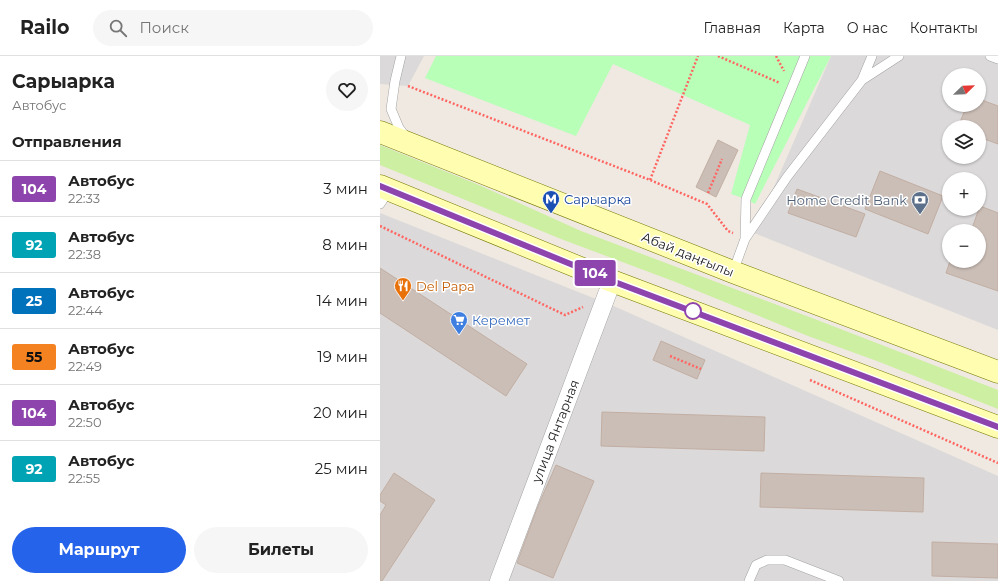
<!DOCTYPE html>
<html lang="ru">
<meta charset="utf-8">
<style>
:root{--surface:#fff;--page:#f6f6f6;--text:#222;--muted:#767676;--line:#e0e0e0;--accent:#2563eb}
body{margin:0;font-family:Montserrat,sans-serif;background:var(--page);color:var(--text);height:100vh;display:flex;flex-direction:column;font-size:15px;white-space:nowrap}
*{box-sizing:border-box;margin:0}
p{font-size:13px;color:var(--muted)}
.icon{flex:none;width:22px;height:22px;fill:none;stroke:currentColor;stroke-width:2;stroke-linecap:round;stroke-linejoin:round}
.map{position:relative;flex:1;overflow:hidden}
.sheet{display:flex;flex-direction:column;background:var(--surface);width:380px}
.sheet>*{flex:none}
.badge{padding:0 8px;border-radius:3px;font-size:14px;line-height:26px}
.needle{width:26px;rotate:67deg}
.buttons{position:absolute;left:562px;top:12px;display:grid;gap:8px}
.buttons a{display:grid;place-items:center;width:44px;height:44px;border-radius:50%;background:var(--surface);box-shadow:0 1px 3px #0004;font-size:20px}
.map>.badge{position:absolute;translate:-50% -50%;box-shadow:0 0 0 2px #fff}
h2{padding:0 12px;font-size:15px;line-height:36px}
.round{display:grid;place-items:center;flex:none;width:42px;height:42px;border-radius:21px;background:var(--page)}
.summary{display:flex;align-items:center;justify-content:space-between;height:68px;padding:0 12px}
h1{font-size:19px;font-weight:700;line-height:30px}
.action{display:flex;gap:8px;margin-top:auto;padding:8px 12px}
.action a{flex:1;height:46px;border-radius:24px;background:var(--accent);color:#fff;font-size:16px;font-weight:700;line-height:46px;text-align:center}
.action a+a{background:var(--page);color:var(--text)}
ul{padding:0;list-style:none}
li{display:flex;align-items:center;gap:12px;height:56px;padding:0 12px;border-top:1px solid var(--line)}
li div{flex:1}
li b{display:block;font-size:15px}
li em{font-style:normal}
li .badge{min-width:44px;font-weight:700;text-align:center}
header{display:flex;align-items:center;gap:24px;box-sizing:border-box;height:56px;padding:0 20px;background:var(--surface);border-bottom:1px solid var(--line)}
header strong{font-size:19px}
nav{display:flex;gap:22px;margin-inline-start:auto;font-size:14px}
.search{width:280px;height:36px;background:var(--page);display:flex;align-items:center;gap:10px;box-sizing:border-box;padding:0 14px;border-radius:22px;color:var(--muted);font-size:15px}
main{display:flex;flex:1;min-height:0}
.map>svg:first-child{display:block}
</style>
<header>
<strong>Railo</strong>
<div class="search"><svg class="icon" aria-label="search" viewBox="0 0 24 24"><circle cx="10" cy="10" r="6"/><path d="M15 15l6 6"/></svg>Поиск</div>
<nav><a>Главная</a><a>Карта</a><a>О нас</a><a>Контакты</a></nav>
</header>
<main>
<section class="sheet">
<div class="summary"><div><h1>Сарыарка</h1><p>Автобус</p></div><a class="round"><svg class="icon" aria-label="heart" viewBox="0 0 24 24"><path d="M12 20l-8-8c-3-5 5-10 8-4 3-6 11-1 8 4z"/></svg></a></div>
<h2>Отправления</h2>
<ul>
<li><span class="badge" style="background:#8e44ad;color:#fff">104</span><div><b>Автобус</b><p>22:33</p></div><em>3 мин</em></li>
<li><span class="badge" style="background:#00a3b4;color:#fff">92</span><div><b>Автобус</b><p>22:38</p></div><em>8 мин</em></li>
<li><span class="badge" style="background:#0072bc;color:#fff">25</span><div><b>Автобус</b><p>22:44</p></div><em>14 мин</em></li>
<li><span class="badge" style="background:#f58220;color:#111">55</span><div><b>Автобус</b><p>22:49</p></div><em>19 мин</em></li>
<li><span class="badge" style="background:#8e44ad;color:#fff">104</span><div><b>Автобус</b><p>22:50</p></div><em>20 мин</em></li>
<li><span class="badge" style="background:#00a3b4;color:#fff">92</span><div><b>Автобус</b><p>22:55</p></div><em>25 мин</em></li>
</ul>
<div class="action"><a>Маршрут</a><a>Билеты</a></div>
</section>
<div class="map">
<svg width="618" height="525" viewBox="0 0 618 525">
<rect width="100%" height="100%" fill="#efe9e1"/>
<!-- residential -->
<path fill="#dbd9d9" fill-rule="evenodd" d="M0,0H44L28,30L0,28Z
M451,0H618V274L374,177ZM569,19H599V49H569ZM569,71H599V101H569ZM569,123H599V153H569ZM569,175H599V205H569Z
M0,157L221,245L115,525H0Z
M229,248L618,420V525H120Z"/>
<!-- grass -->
<path fill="#cdefa1" d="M0,89L99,129L201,175L432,262L618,334V353L497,305L428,280L293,225L181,183L0,109Z"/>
<!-- park -->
<path fill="#b8ffb8" d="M56,0H451L375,148L366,143L351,138L370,69L233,8L196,80L45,22Z"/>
<!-- building -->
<path fill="#cbbeb7" stroke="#c2aea2" d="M599,43L618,50V88L599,81V71H578L587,49H599Z
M338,84L358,94L336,141L316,131Z
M500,115L563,140L548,178L485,153Z
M417,133L485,158L476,181L408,157Z
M600,150L618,157V235L566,217L570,205H599V175H591Z
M0,212L147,308L126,340L0,257Z
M281,285L325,304L317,323L273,304Z
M222,356L385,361L384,395L221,390Z
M176,409L214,425L173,522L137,507L158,450Z
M14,417L55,444L2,525H0V459L6,449L0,445V439Z
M381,417L544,422L543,456L380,451Z
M552,486L618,488V522L552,520Z"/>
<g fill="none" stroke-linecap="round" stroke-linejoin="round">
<defs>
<path id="service" d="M21,0L15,25L11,53L19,72L26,81
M610,0L618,3
M482,24L492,0
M0,148L10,133
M365,183L366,143L425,0
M353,216L365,183L407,121L482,24L519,0
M369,525L376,509L387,504H405L459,525"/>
<path id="minor" d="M119,525L232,225"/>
<path id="secondary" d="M0,76L353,216L618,316
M0,130L232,225L618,371"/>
</defs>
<!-- service casing -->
<use href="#service" stroke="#a3a3a3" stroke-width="10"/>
<!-- minor casing -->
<use href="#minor" stroke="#a3a3a3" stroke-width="19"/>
<!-- secondary casing -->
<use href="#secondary" stroke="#737700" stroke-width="23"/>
<!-- path -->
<path stroke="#ff6662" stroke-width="2.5" stroke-dasharray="2 2" stroke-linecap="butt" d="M338,0L400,27
M396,0L404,15
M28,30L270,124L327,148L348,175L353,177
M270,124L318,0
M328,137L342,103
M0,170L185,259L203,251
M290,300L321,313
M430,324L618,407"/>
<!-- service -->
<use href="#service" stroke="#fff" stroke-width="9"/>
<!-- minor -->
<use href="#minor" stroke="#fff" stroke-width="18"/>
<!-- secondary -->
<use href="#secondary" stroke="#fffdaf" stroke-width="22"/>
</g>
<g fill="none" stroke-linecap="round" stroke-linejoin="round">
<defs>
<path id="line" d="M0,130L232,225L618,371"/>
</defs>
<!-- line casing -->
<use href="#line" stroke="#fff" stroke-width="9"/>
<!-- line -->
<use href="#line" stroke="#8e44ad" stroke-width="6"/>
</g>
<!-- icons -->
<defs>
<symbol id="metro-pin" viewBox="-11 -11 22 30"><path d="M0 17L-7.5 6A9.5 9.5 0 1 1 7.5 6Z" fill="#1a4fb4" stroke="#fff"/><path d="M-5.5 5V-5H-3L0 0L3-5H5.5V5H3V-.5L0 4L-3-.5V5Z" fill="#fff"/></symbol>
<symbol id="bank-pin" viewBox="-11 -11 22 30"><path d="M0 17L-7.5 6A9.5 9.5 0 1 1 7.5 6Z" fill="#5c6f8a" stroke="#fff"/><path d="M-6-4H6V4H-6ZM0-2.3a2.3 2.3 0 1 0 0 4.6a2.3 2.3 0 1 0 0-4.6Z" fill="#fff"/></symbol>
<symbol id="restaurant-pin" viewBox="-11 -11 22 30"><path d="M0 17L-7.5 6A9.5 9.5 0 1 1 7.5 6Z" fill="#e8710a" stroke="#fff"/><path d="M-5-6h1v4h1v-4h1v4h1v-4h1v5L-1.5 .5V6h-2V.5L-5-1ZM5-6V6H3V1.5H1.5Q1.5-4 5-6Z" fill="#fff"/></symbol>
<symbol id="supermarket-pin" viewBox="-11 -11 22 30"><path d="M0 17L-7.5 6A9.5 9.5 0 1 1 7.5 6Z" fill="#3f7fe0" stroke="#fff"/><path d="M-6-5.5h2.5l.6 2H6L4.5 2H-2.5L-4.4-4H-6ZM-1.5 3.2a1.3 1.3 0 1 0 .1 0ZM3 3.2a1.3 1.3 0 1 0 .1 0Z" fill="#fff"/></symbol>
</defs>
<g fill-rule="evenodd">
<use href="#metro-pin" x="161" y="133" width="20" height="27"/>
<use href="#bank-pin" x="530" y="134" width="20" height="27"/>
<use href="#restaurant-pin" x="13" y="220" width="20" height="27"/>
<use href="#supermarket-pin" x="69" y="254" width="20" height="27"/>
</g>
<!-- markers -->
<circle fill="#fff" stroke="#8e44ad" stroke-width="2" cx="313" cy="255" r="8"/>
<g text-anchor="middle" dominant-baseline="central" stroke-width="3" stroke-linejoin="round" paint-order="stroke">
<!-- transit labels -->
<g font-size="13" fill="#164399" stroke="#fff" text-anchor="start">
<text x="184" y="143">Сарыарқа</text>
</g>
<!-- service labels -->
<g font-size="13" fill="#4e5e75" stroke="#fff" text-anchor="end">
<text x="527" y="144">Home Credit Bank</text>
</g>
<!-- street labels -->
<g font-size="13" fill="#1c1c1c" stroke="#fff">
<text transform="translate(308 198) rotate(22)">Абай даңғылы</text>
<text transform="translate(175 375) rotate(-69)">улица Янтарная</text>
</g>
<!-- food labels -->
<g font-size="13" fill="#c56008" stroke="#fff" text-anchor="start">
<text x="36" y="230">Del Papa</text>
</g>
<!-- shop labels -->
<g font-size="13" fill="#366cbe" stroke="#fff" text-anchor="start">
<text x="92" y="264">Керемет</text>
</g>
</g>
</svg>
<div class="buttons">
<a><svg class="needle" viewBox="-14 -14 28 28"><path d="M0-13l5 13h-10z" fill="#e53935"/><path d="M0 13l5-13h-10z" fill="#767676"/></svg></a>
<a><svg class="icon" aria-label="layers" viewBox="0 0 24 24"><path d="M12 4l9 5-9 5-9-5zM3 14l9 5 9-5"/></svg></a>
<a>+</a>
<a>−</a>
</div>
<b class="badge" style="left:215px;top:217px;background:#8e44ad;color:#fff">104</b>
</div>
</main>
